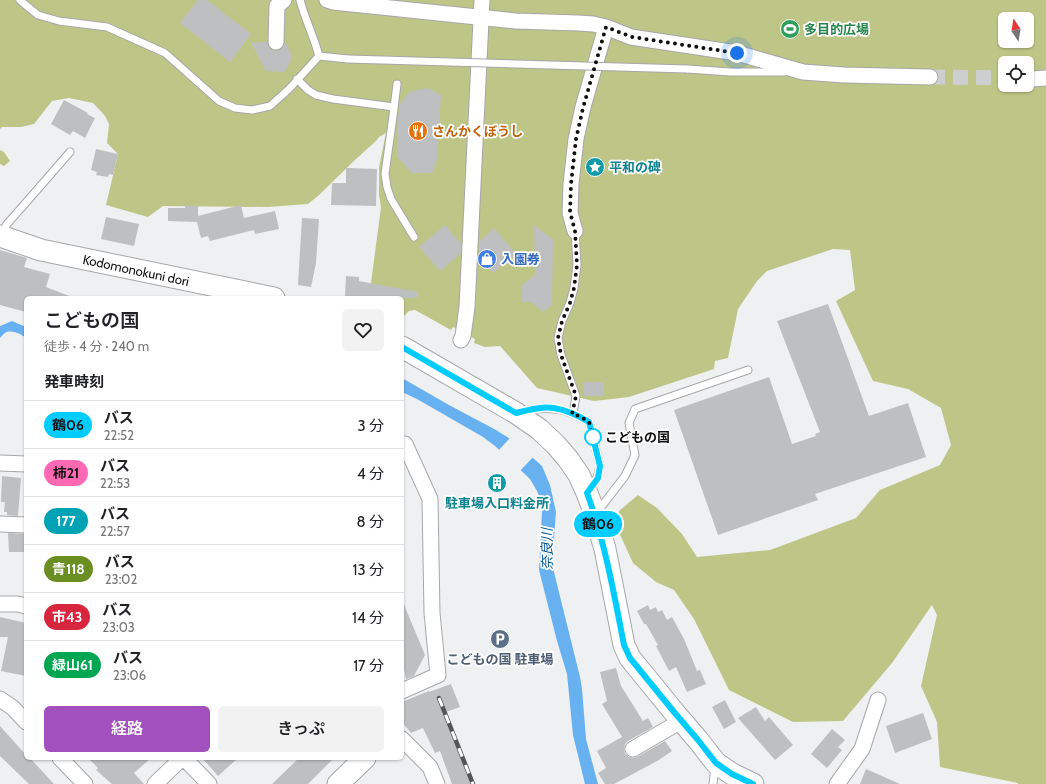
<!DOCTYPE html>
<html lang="ja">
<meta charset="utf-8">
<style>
:root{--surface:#fff;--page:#f2f2f2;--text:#202124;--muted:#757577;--line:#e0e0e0;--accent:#a350bf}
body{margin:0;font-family:Cabin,"Noto Sans JP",sans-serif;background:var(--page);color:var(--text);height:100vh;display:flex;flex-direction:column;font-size:15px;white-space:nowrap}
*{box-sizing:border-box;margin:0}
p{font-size:13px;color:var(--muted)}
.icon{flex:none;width:22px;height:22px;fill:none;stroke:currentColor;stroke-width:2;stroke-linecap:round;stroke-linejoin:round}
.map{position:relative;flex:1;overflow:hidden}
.sheet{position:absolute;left:24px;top:296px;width:380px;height:464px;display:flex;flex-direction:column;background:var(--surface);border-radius:6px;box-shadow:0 1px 3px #0004}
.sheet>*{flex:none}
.badge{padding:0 8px;border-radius:13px;font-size:14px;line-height:26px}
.needle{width:26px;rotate:348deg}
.tools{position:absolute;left:998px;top:12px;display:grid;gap:8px}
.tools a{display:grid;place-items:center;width:36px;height:36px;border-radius:6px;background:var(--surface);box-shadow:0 1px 3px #0004;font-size:20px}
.you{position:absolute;width:20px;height:20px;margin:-10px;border:3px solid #fff;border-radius:50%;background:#1a73e8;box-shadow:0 0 0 6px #1a73e833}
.map>.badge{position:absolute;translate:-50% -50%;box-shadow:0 0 0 2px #fff}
h2{padding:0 20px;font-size:15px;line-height:36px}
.round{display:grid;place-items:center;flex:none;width:42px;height:42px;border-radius:6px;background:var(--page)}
.overview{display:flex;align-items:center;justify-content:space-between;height:68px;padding:0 20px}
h1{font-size:19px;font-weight:600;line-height:30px}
.cta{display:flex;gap:8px;margin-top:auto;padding:8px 20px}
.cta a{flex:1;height:46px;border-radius:6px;background:var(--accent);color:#fff;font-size:16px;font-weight:600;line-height:46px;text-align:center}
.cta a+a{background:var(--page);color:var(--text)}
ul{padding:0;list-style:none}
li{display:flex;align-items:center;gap:12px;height:48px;padding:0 20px;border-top:1px solid var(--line)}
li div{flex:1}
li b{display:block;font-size:15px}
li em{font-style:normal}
li .badge{min-width:44px;font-weight:700;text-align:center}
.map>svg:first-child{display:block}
</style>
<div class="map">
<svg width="1046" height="784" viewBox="0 0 1046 784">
<rect width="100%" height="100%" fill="#eff0f2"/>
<!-- green -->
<path fill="#bec687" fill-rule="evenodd" d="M0,0H1046V784H1018V783L940,767L937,722L921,686L937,615L932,605L892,663L843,721L793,722L729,690L694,619L674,590L656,582L633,563L616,526L619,511L638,495L657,508L682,534L697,557L770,550L856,518L880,490L940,465L951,445L941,408L908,389L873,381L836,301L855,290L850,250L833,249L767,271L757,281L738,309L728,358L715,361L714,369L629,397L594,401L537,388L500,346L485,347L474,343L475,339L453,327L451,330L415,310L409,311L404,316H402V298H369L381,207L379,195V167L386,133L379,137L376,141L356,159L319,195L308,204L268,207L163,206L148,217L106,205L118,154L107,143L109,124L105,116L93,103L69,98L52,101L34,124L21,127H2L0,129ZM1005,19H1027V41H1005ZM1005,63H1027V85H1005Z
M0,150L4,152L10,161L4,166L0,164Z"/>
<!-- water -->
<path fill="#68b1f0" d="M12,321L26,327V338C21,334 11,329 5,333C3,334 2,336 0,338V326Z
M402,378L449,405L496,430L515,442L542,466L550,485L556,512L552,564L580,677L582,689L586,739L598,784H585L573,735L567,674L557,641L539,570L542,511V502L537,491L530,479L495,446L483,437L417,399L402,392Z"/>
<!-- pier -->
<path fill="#eff0f2" d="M511,437L534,456L519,472L498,451Z"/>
<!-- building -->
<path fill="#bebfc1" d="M198,0H207L251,34L230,62L180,23Z
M285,41L292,57L285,72L266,71L251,43L267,42L268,46L271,49L276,51L280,50L283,47Z
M428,88L441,95L437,160L432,173H412L397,157L398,117L400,104L409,92Z
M64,100L88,113L87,114L95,118L85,138L73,131L70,135L51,124Z
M96,149L118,154L113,175L109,174L108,177L96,175L97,172L91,170Z
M346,168L377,169L376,206L331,205L332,183H346Z
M185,205L198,206V216L241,205L244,218L275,211L279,229L255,234L254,230L210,241L208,236L201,238L197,222L168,221V208H185Z
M106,217L139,224L134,246L101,239Z
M302,218L319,219L316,263L311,287L298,285Z
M445,225L461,244V253L440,271L419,247Z
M534,225L553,240L552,305L543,312L531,302H522L521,286L535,275Z
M494,228L516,254L493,273L479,255V242Z
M0,250L27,258L24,267L50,274L46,287L72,297V298H26V312L0,305Z
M346,276L359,277V281L418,292V298H374L345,296Z
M828,304L869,416L908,403L926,457L815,494L818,500L718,535L674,410L769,377L792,444L816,436L815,434L820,432L777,321Z
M584,382H604V396H584Z
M2,476L21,478L18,516L7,515V512H4L5,502H1Z
M8,533L26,534V552H9Z
M402,600L425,655L414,676L406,679L402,659Z
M648,605L650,610L656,607L658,612L662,610L667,620L672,617L684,639L697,671L700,670L706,684L687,692L676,667L669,671L656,646L658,645L646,624H644L637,611Z
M0,617L26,623V676L1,671L8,637H0Z
M616,668L621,686L643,721L648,718L653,727L628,741L625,744L624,749L625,754L629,757L633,758L637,757L665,741L672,751L659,760L614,784H605L598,773L606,768L597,751L622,737L602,704L607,701L600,672Z
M451,684L460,707L443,713L471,784H452L440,751L435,753L423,728L411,733L402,722V702L429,691V692Z
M725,700L736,722L724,729L712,707Z
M756,707L765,721L769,717L793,745L775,760L738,718Z
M923,713L932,739L895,753L886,726Z
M0,726L26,755V758H30L54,784H29L0,756Z
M832,729L845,740L838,747L842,750L827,768L811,754Z
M88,758H151L134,773L144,784H112L96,770L98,768Z
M202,758H238L218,776Z
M299,758H334L308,784H272Z
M866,769L900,784H860Z"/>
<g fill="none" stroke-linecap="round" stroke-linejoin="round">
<!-- street-tunnel -->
<path stroke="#cdced0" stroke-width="15" stroke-dasharray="15 8" stroke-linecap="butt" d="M930,77L1005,78"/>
<defs>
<path id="lane" d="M20,0L22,2L38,15L59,21L107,27L165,53L219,101L235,108L252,110L270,106L289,89L319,56C314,37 305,19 300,0
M319,56L348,59
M687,69L730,72H784
M297,79L308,90L316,95L333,99L394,107
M397,84L393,116L385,174L387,187L391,199L414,237
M1,235L7,224L23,206L70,152
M520,412C546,405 566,408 589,422L600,466L597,478L590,489
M573,414L576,396L561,355L558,338L562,321L570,303L574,288L577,265L575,231
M598,511L625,476L635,455L629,423L635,409L748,370
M713,784L715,766"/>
<path id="street" d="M327,0L333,2L516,21L578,23L593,24L606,27L631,37L737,53L803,72L844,75L930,77
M276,42L277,6L284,0
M1032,79L1046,78
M575,231L570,213L571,184L576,139L583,107L606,27
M461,340L463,336L467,307L482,0
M0,463L26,464
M0,524L26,525
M0,604H18L26,606
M402,691L438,675L432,613L430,499L405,444
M0,699L13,708L26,722
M402,739L430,767L437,784
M633,749L681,721
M60,758L85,784
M184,758L209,784
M155,784L182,758
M837,784L862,749L878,700"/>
<path id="secondary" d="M0,236L41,250L274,298
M402,347L516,413L539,429L556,445L568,459L579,475L587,493L595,514L605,549L624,645L630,658L674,712L698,740L716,763L732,774L753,784
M338,784L365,758"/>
</defs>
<!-- lane casing -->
<use href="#lane" stroke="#a6a7a9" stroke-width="9"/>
<!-- street casing -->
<use href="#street" stroke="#a6a7a9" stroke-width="17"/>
<!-- secondary casing -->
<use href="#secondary" stroke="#a6a7a9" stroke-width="23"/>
<!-- lane -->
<use href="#lane" stroke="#fff" stroke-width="7"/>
<!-- street -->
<use href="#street" stroke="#fff" stroke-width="15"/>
<!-- secondary -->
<use href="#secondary" stroke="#fff" stroke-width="21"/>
<defs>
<path id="rail" d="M439,698L473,784"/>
</defs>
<!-- rail casing -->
<use href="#rail" stroke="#555556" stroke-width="4.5"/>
<!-- rail -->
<use href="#rail" stroke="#fff" stroke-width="3" stroke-dasharray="9" stroke-linecap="butt"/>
<defs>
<path id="lane-bridge" d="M348,59L687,69"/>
</defs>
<!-- lane-bridge casing -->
<use href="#lane-bridge" stroke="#a6a7a9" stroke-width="9" stroke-linecap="butt"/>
<!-- lane-bridge -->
<use href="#lane-bridge" stroke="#fff" stroke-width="7"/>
</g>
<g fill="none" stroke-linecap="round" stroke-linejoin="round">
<defs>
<path id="line" d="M402,347L516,413C528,410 542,406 554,408C566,410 579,416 589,422L600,466L598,478L587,493C605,542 614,594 624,645L630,658L674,712L698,740L716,763L732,774L753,784"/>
</defs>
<!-- line casing -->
<use href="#line" stroke="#fff" stroke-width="9"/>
<!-- line -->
<use href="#line" stroke="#0cf" stroke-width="6"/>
<!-- walk -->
<path stroke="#0f0f10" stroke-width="4" stroke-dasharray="0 7.2" d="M593,437L589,422L579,416L572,414L576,396L561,355L558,338L562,321L570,303L574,288L577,265L575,231L570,212L571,184L576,139L583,108L606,27L632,37L737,53"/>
</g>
<!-- icons -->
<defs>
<symbol id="stadium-disc" viewBox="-11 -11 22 22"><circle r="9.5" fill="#2e9e5b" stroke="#fff"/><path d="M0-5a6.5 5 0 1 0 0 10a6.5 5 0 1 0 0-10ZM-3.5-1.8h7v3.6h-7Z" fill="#fff"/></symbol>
<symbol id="restaurant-disc" viewBox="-11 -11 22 22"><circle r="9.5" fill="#e8710a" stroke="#fff"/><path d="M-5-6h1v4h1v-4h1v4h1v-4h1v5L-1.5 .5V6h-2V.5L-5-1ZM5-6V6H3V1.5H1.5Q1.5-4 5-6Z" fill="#fff"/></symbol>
<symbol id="sight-disc" viewBox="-11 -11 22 22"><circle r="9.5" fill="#0f9aa8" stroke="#fff"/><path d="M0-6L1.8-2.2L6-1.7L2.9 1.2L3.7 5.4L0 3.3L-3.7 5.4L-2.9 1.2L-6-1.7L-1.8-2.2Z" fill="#fff"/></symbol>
<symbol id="shop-disc" viewBox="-11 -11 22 22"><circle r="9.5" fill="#3f7fe0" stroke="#fff"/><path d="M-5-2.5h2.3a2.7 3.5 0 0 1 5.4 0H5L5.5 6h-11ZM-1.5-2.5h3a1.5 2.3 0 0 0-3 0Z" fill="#fff"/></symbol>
<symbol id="building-disc" viewBox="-11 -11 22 22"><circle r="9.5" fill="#0f9aa8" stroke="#fff"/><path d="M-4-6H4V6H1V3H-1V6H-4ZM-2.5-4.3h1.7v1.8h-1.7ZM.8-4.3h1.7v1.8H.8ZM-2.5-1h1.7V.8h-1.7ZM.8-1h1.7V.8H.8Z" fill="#fff"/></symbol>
<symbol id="parking-disc" viewBox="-11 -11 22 22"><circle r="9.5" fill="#5c6f8a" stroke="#fff"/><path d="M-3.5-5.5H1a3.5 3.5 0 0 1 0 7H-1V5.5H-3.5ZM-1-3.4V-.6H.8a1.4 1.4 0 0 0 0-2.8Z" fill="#fff"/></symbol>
</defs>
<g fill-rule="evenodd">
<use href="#stadium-disc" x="779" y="18" width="22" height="22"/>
<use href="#restaurant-disc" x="407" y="120" width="22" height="22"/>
<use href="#sight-disc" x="584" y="156" width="22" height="22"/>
<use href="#shop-disc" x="476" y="248" width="22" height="22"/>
<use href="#building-disc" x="486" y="472" width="22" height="22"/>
<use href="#parking-disc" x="489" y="628" width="22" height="22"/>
</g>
<!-- markers -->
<circle fill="#fff" stroke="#0cf" stroke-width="2" cx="593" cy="437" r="8"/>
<g text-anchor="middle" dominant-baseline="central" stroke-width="3.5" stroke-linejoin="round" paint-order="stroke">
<!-- leisure labels -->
<g font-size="13" font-weight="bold" fill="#27864d" stroke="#fff" text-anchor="start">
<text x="804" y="29">多目的広場</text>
</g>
<!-- food labels -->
<g font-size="13" font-weight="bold" fill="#c56008" stroke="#fff" text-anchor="start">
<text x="432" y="131">さんかくぼうし</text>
</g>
<!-- culture labels -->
<g font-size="13" font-weight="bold" fill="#0d838f" stroke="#fff" text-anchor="start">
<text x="609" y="167">平和の碑</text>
<text x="497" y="503" text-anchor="middle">駐車場入口料金所</text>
</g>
<!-- shop labels -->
<g font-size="13" font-weight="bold" fill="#366cbe" stroke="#fff" text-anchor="start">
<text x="501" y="259">入園券</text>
</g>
<!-- street labels -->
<g font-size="13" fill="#0f0f10" stroke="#fff">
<text transform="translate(136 270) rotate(12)">Kodomonokuni dori</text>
</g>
<!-- stop labels -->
<g font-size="13" font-weight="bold" fill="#0f0f10" stroke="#fff" text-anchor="start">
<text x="605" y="437">こどもの国</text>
</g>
<!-- service labels -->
<g font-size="13" font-weight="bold" fill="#4e5e75" stroke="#fff">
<text x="500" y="659">こどもの国 駐車場</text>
</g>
<!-- water labels -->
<g font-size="14" font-style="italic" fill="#015a94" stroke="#fff">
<text transform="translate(547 549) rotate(-91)">奈良川</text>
</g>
</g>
</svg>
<div class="tools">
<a><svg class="needle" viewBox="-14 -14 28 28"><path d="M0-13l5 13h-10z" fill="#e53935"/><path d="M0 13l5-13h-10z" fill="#757577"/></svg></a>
<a><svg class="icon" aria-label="locate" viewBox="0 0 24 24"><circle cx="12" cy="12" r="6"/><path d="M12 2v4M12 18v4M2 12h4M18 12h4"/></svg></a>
</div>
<div class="you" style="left:737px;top:53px"></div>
<b class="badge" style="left:598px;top:524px;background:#0cf;color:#111">鶴06</b>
<section class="sheet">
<div class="overview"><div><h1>こどもの国</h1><p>徒歩 · 4 分 · 240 m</p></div><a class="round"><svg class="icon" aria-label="heart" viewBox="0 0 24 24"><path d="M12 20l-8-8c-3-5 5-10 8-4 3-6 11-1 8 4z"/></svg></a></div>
<h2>発車時刻</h2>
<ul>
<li><span class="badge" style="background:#0cf;color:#111">鶴06</span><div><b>バス</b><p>22:52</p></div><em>3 分</em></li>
<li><span class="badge" style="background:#ff69b4;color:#111">柿21</span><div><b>バス</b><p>22:53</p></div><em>4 分</em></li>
<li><span class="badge" style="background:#00a3b4;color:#fff">177</span><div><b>バス</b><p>22:57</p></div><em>8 分</em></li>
<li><span class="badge" style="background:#6b8e23;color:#fff">青118</span><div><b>バス</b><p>23:02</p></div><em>13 分</em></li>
<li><span class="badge" style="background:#d7263d;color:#fff">市43</span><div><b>バス</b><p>23:03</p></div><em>14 分</em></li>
<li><span class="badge" style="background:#00a651;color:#fff">緑山61</span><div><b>バス</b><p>23:06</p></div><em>17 分</em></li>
</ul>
<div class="cta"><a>経路</a><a>きっぷ</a></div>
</section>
</div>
